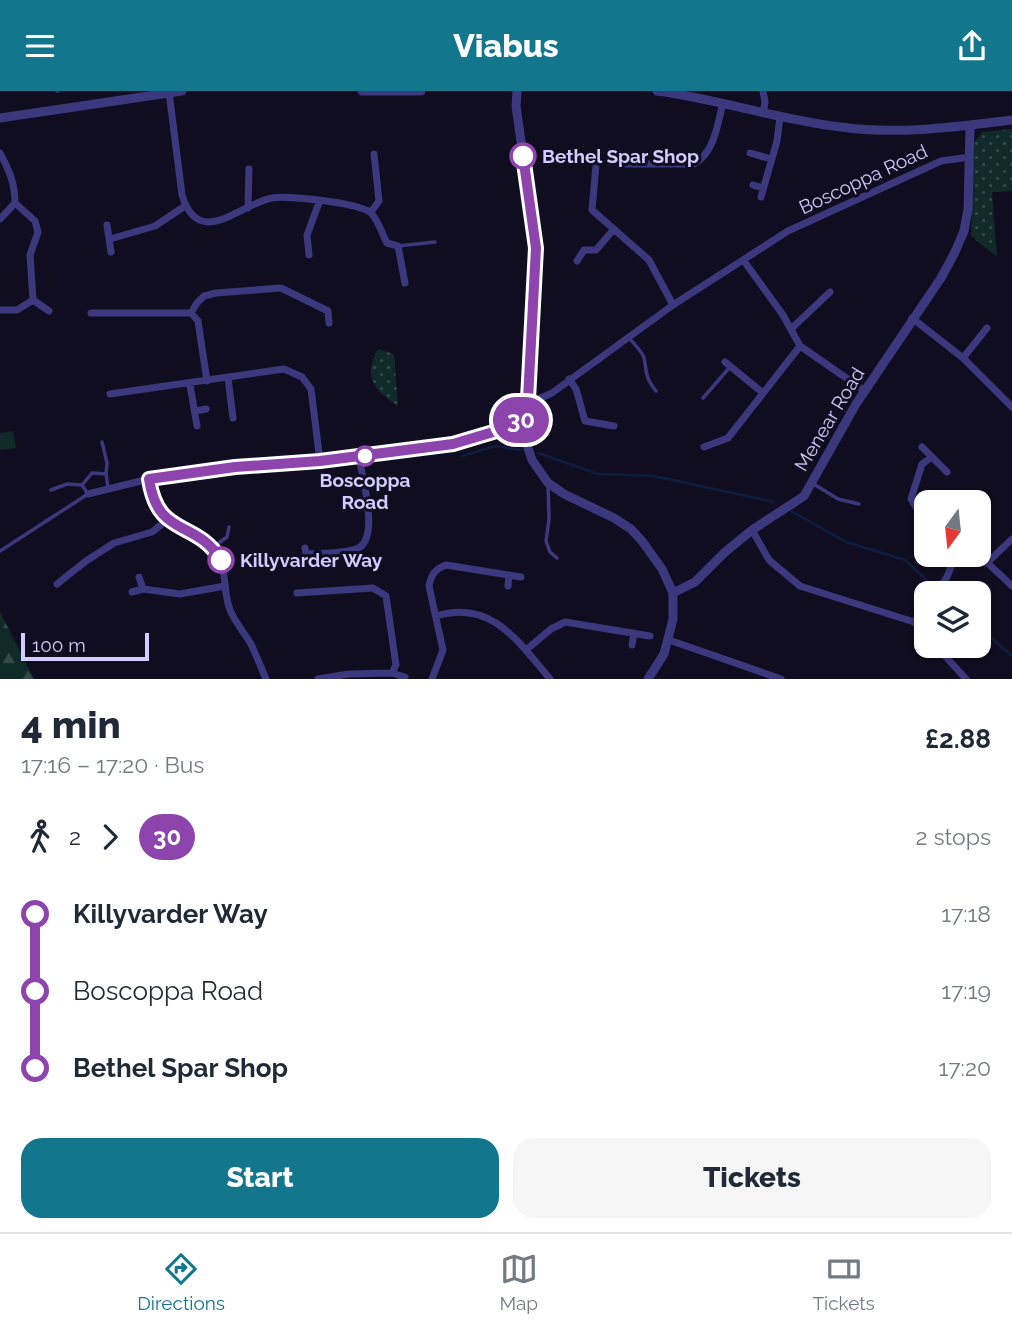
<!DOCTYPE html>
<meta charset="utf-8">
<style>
:root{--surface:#fff;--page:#f6f6f7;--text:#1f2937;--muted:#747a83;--line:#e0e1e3;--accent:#12778c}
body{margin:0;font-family:Raleway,sans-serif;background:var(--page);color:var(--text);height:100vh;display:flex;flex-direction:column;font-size:26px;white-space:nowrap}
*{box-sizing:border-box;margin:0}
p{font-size:23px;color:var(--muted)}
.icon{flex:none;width:38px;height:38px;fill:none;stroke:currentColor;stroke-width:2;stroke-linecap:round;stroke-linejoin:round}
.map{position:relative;height:588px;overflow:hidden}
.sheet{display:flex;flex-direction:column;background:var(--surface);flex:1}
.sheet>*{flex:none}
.badge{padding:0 14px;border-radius:23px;font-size:24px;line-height:46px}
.needle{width:46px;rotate:195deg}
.fabs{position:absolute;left:914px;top:399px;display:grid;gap:14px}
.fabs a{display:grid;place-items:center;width:77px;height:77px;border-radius:14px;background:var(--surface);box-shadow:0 2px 5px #0004;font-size:35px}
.scale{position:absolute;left:21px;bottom:18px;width:128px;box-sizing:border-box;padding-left:7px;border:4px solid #d3ccff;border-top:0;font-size:19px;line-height:24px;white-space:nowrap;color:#d3ccff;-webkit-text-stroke:5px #110d20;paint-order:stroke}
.map>.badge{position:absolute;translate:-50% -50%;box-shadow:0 0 0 4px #fff}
.legs{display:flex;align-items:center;gap:10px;height:77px;padding:0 21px;font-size:23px}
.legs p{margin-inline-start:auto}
.summary{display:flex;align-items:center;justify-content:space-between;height:119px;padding:0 21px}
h1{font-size:38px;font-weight:800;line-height:52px}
.cta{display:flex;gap:14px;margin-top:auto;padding:14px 21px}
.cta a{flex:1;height:80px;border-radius:21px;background:var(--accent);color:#fff;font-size:28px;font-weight:800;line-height:80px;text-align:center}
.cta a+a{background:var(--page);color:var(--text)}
ul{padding:0 21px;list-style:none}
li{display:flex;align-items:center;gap:24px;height:77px;font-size:26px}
li i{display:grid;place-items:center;width:10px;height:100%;margin:0 9px;background:currentColor}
li i::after{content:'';width:18px;height:18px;margin:-9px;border:5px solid;border-radius:50%;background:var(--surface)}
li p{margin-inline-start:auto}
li:first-child i{background:linear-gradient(#0000 50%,currentColor 0)}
li:last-child i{background:linear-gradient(currentColor 50%,#0000 0)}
header{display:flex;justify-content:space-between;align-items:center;height:91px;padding:0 21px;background:var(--accent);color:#fff;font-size:32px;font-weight:800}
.dock{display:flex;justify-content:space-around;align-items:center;height:98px;border-top:2px solid var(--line);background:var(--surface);font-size:19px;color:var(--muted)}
.dock a{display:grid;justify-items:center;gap:4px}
.dock .current{color:var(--accent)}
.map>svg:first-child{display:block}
</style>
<header><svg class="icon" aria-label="menu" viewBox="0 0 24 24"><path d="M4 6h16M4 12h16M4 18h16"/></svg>Viabus<svg class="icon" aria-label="share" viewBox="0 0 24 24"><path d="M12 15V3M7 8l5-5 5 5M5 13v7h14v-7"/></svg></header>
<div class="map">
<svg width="1012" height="588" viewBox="0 0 1012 588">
<defs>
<pattern id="forest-firs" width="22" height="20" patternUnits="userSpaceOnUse" patternTransform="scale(1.75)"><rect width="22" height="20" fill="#102a29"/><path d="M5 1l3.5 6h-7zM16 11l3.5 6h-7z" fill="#324849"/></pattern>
<pattern id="park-dots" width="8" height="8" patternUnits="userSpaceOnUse" patternTransform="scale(1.75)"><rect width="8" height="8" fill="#102a29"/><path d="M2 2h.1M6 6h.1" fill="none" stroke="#324849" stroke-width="1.8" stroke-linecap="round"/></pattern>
</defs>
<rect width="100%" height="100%" fill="#110d20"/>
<!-- grass -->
<path fill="#102a29" d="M13,340L16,357L0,359V342Z"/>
<!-- forest -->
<path fill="url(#forest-firs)" d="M0,521L34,588H0Z"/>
<!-- park -->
<path fill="url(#park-dots)" d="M1012,38V100L992,101L997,166L971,145L974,52L982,41Z
M378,258L394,263L398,315C375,300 362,286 378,258Z"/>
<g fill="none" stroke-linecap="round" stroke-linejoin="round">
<!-- stream -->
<path stroke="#0b1e40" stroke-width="2.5" d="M538,362L598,383L654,385L774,411
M462,365L495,355L521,359
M789,419L846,451L905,469L932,494
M978,535L1012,565"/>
<!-- service -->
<path stroke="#3c387e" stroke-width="3.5" d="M57,0H58
M398,155L435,151
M630,248C634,253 642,260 644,267C647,282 645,286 656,300
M703,307L730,276
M102,351L107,372L106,383L108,396
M812,392L838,408L859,413
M548,394L549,428L546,450L550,461L557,467
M51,399L67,393L82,394
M213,456L227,446L229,436
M0,460L88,403L82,394L92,382L106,383"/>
<!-- minor -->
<path stroke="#3c387e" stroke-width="7" d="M763,0L765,11L763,22
M169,1L182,104C199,160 241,112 272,107C287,104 363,112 372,123C379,131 382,143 387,152L398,155L405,192
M0,62C9,79 15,92 15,112L0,128
M750,62L771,68
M597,63L592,119L649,169L673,214
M619,73H694C715,61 717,34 723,12
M753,94L763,97
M761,106L777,50L780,26
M248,117L249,78
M371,121L379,110L374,63
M107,134L111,161
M110,148L155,135L185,115
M309,164L307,144L320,109
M577,170L584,159H596L614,138
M744,170L783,224L800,255L865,300
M33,209L49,220
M0,219H17L33,209L30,164L38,141L35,130L15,112
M91,222H191
M191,222L197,212L204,205L216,202L281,197L328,220L329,232
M191,222L198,230L207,290
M912,227L963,267L1012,316
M791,238L830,201
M963,267L987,237
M725,271L763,302
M228,287L233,327
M569,288L576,298L585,330L614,335
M190,294L197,335
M110,303L284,278L302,286L311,298L320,370
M528,308L536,309L552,302L673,214L788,140L941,70L970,66
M195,320L206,318
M704,356L728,347L800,255
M922,356L932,366
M149,388C158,448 190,425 215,459C227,475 223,497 229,516C233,529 244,541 251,553C256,564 261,576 266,588
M88,403L149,388L235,376L359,366L453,353L520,333
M926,424L919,421L911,408L922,373L932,366L947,381
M752,439L769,469L800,495L914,531L926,544
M305,457L306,463C321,462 341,463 356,458C381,450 362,387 359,366
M978,463L1012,495
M988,471L1012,448
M139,486L143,498
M57,493L86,470L114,452L152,441L167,429
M508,495L509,484
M132,501L143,498L180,503L225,495
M297,502L373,497L386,505L396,574L392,582L349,583L318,588
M935,502L946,488L956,464
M436,525C491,508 518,550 550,588
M914,531L926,515
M669,549L781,588
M632,554L634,542
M936,555L966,588
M526,559L551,538L565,531L650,545
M392,582L405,586
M432,588L443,559L429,495C431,484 435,478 446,474L521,486"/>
<!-- tertiary -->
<path stroke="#3c387e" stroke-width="9" d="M362,0H421
M517,0L516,15L536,157L528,308L520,333L532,369L548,392L564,403L614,427L631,438L642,450L662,478L673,502V528L664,563L648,588
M657,0C719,8 779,29 841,36C898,44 955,36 1012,29
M0,27L182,0
M673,502L695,491L724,462L752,439L804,405L856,313L941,187L955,161L964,140L968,118L970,36"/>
</g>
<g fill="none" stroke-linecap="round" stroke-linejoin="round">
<defs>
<path id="line-1" d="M221,469C195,427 158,448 149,388L235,376L320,370L453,353L520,333L528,308L536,157L523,65"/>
</defs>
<!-- line-1 casing -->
<use href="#line-1" stroke="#fff" stroke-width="16"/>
<!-- line-1 -->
<use href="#line-1" stroke="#8e44ad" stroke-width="10"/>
</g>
<!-- markers -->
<g fill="#fff" stroke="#8e44ad" stroke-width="3.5">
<circle cx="523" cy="65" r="12"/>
<circle cx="365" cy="365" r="9"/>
<circle cx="221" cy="469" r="12"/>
</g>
<g text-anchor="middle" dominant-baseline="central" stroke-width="6" stroke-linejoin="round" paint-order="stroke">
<!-- stop labels -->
<g font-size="19" font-weight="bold" fill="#d3ccff" stroke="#110d20" text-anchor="start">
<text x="542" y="65">Bethel Spar Shop</text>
<text x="365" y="389" text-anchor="middle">Boscoppa<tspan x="365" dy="22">Road</tspan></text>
<text x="240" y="469">Killyvarder Way</text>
</g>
<!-- street labels -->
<g font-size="19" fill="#d3ccff" stroke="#110d20">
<text transform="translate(863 88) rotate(-25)">Boscoppa Road</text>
<text transform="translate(829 328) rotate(-59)">Menear Road</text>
</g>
</g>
</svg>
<div class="fabs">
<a><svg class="needle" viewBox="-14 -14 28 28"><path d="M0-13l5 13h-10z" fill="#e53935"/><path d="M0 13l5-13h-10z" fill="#747a83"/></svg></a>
<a><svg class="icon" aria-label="layers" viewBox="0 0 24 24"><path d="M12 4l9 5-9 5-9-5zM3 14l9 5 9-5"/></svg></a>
</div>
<div class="scale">100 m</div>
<b class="badge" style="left:521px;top:329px;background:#8e44ad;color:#fff">30</b>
</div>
<section class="sheet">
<div class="summary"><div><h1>4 min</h1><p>17:16 – 17:20 · Bus</p></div><b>£2.88</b></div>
<div class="legs"><svg class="icon" aria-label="walk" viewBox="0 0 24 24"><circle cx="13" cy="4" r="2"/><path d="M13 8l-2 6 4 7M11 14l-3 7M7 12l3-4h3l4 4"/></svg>2<svg class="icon" aria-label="forward" viewBox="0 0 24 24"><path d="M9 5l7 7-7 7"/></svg><b class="badge" style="background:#8e44ad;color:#fff">30</b><p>2 stops</p></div>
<ul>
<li><i style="color:#8e44ad"></i><b>Killyvarder Way</b><p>17:18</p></li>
<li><i style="color:#8e44ad"></i><span>Boscoppa Road</span><p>17:19</p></li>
<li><i style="color:#8e44ad"></i><b>Bethel Spar Shop</b><p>17:20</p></li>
</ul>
<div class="cta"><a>Start</a><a>Tickets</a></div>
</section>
<nav class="dock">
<a class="current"><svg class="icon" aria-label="directions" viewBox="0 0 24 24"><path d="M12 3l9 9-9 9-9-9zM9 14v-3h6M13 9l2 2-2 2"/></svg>Directions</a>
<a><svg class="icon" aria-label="map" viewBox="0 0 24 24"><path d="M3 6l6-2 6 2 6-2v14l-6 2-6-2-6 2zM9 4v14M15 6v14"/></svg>Map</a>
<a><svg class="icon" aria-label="tickets" viewBox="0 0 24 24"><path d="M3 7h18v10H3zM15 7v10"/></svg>Tickets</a>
</nav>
